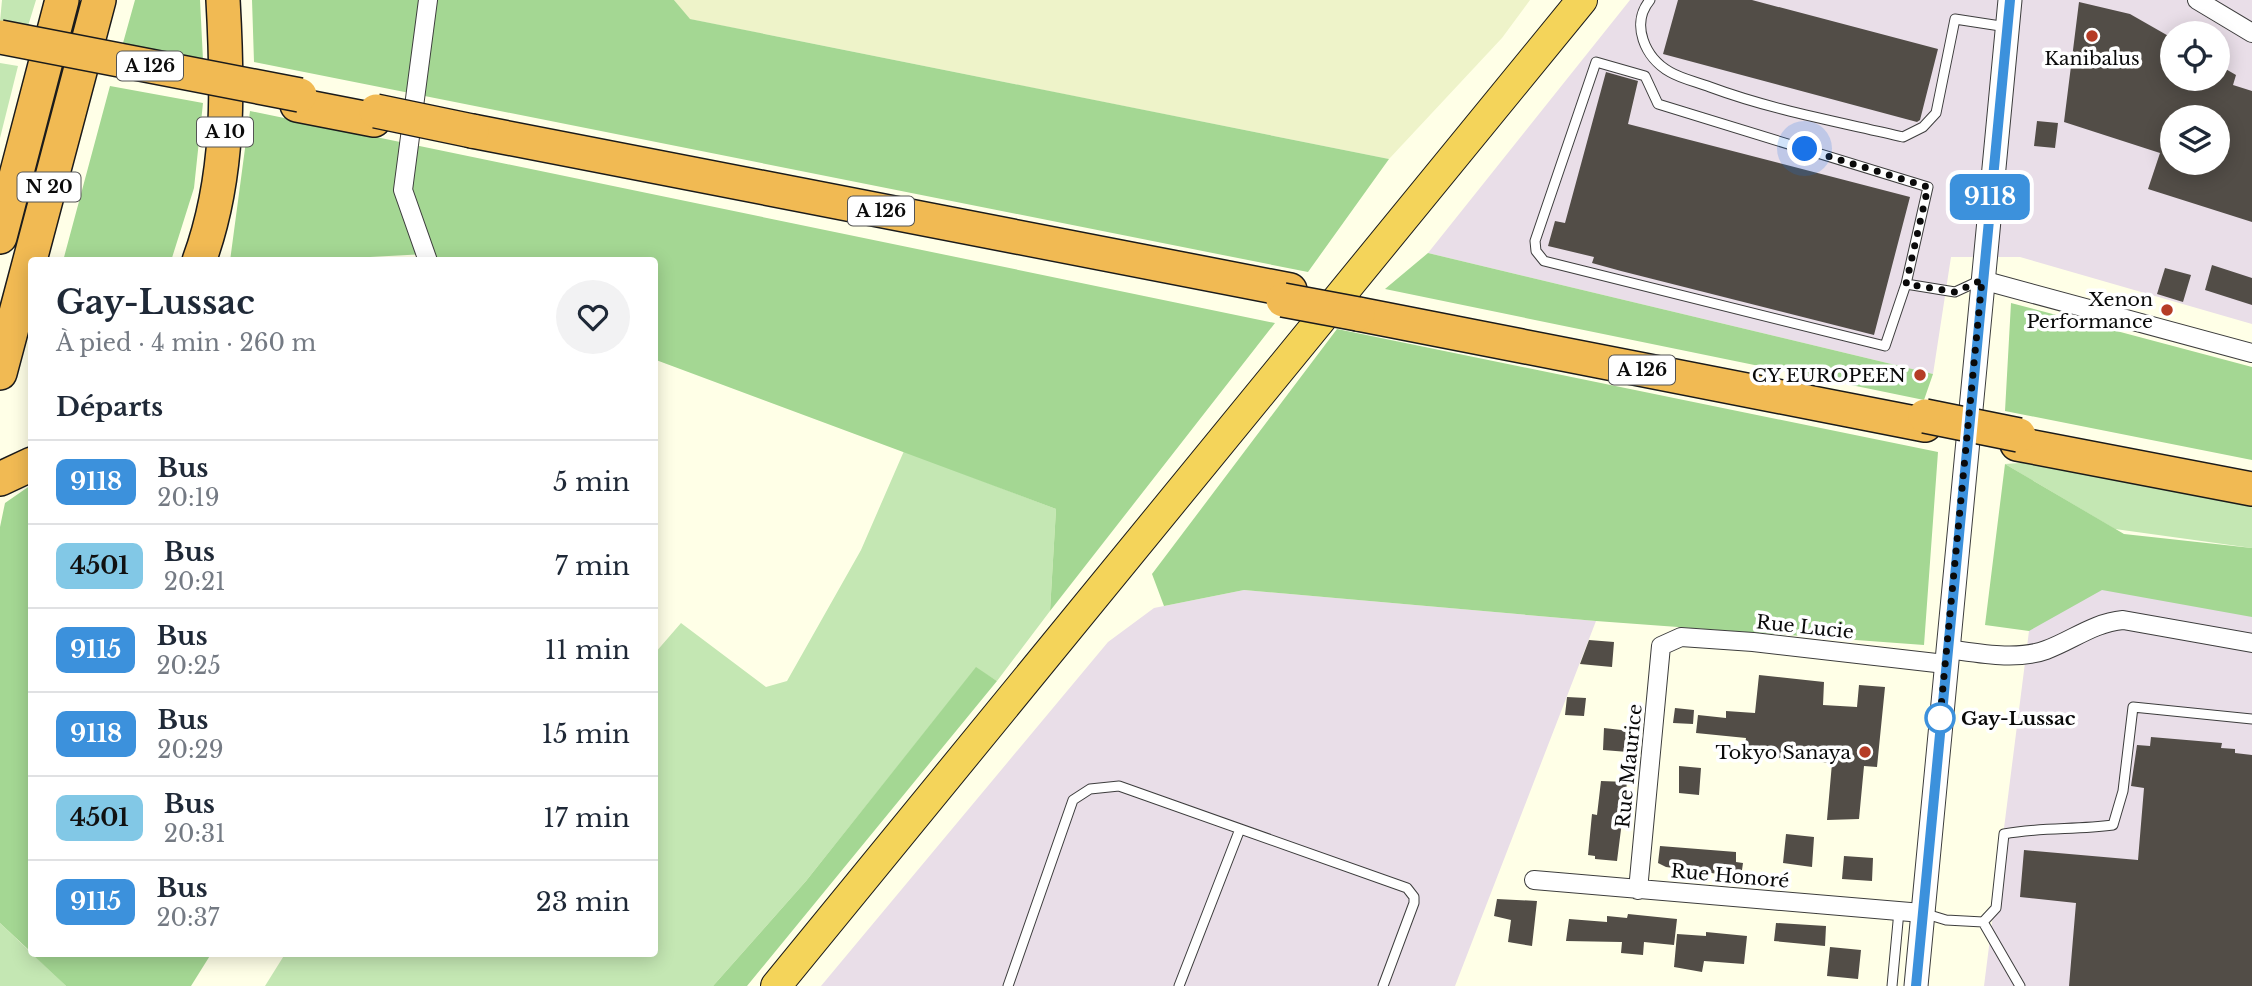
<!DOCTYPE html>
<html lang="fr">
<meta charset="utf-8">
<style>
:root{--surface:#fff;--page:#f2f2f3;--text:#1f2937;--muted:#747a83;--line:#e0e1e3}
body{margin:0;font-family:"Libre Baskerville",serif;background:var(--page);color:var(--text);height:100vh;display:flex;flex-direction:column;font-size:26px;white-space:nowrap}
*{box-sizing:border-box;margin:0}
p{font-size:23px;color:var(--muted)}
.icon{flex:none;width:38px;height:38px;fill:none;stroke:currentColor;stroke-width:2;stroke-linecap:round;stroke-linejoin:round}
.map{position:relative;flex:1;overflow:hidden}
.details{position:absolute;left:28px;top:257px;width:630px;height:700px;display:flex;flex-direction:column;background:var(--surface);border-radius:7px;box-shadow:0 4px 18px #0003}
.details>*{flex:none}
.badge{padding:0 14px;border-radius:10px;font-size:24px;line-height:46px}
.fabs{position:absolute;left:2160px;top:21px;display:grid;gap:14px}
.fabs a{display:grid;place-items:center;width:70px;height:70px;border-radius:50%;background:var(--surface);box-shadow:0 4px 18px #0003;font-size:35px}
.you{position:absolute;width:35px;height:35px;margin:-18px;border:5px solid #fff;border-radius:50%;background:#1a73e8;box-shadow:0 0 0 10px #1a73e833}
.map>.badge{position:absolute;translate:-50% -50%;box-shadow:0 0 0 4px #fff}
h2{padding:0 28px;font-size:26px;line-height:63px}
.round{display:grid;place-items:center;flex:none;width:74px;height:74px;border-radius:37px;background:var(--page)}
.summary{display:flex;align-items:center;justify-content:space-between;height:119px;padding:0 28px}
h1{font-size:33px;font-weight:700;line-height:52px}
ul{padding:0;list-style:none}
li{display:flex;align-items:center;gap:21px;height:84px;padding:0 28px;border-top:2px solid var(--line)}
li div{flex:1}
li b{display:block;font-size:26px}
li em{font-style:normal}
li .badge{min-width:77px;font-weight:700;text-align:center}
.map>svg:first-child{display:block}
</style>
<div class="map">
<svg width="2252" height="986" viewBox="0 0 2252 986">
<rect width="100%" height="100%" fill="#ffffe7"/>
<!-- industrial -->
<path fill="#e9dee8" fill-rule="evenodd" d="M1630,0H2252V324L2020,257H1951L1933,374L1428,253ZM2172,33H2217V79H2172ZM2172,117H2217V163H2172Z
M2040,513L2252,568V986H1984L2029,631Z
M1244,590L1596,621L1455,986H821L1108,642L1154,608Z"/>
<!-- farmland -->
<path fill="#eef3c9" d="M674,0H1530L1502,38L1389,159L689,19Z"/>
<!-- green -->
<path fill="#c4e7b3" d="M2,0H36L28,26L0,22Z
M0,63L18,66L0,138Z
M904,451L1056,509L1050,611L997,681L976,668L806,881L713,986H265L285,954H654L655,653L681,623L766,687L787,681L861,550Z
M2034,462L2252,505V548L2115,529L2005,464Z
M0,923L66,986H0Z"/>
<!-- forest -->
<path fill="#a4d793" d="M135,0H200L203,60L123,43Z
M252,0H674L690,19L1389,159L1308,272L254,62Z
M110,86L203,103L194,188L171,261H63Z
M250,111L1275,323L1050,611L1056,509L656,360L654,261H438L426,254L370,257L366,261H230Z
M1428,253L1933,374L1924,400L1385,289Z
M2011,303L2252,367V460L2005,411Z
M1337,329L1938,452L1924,645L1596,621L1244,590L1164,606L1152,574Z
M2005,464L2124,534L2252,548V617L2102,590L2029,631L1985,625Z
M31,485L32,953L0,923V527L5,503Z
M976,667L997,681L747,986H713L806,881Z
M32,954H211L191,986H66Z"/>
<!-- building -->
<path fill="#524d47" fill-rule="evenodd" d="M1678,0H1752L1938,49L1920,120L1917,122L1663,54Z
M2079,2L2130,14L2172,38V79H2217V64L2236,75L2233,85L2252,91V222L2148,189L2160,153L2064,122ZM2172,117H2217V163H2172Z
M1606,72L1638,81L1628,124L1910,197L1874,335L1621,271L1592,263L1594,257L1548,246L1555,221L1565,223Z
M2037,121L2058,123L2055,148L2034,146Z
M2212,265L2252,278V305L2205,290Z
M2165,268L2191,275L2183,302L2157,294Z
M1589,640L1614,642L1612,667L1580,664Z
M1759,675L1824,682L1823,705L1857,707L1859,685L1885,687L1877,767L1864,766L1859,819L1827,820L1832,763L1744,754L1746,738L1696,733L1698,715L1726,718V711L1755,713Z
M1567,697L1586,698L1584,716L1565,715Z
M1675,708L1694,710L1693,724L1673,723Z
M1604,728L1630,731L1628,752L1603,750Z
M2151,737L2222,743L2221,748L2235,749V753L2252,755V986H2069L2076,903L2020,897L2024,850L2138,860L2144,788L2131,786L2137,745L2150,746Z
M1679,766L1701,768L1699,795L1679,793Z
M1601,781L1627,782L1617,861L1595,859V856L1588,855L1592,814L1597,815Z
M1786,834L1814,837L1812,867L1783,863Z
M1660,846L1736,852V862L1743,863L1741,877L1666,867L1658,863Z
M1844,856L1873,858L1872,881L1842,879Z
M1497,899L1537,901L1532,946L1508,942L1511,920L1494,916Z
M1628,914L1677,919L1674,945L1644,942L1643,955L1621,953L1622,942L1566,941L1569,919L1607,922V916L1627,918Z
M1776,923L1826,926L1825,946L1774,941Z
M1706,932L1747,936L1744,964L1704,961L1702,972L1674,967L1677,934L1706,936Z
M1830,947L1861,950L1858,979L1827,976Z"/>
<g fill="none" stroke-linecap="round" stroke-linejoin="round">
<defs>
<path id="service" d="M1650,0C1630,24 1645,58 1670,72C1682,79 1697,82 1710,87C1772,110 1839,122 1903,137L1923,127L1936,113L1955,19L2007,27
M1906,284L1885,346L1544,261L1536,251L1535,241L1596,62L1645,76L1658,104L1928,187L1906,284L1955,292L1981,280
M1923,913L1946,920L1983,922
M1983,922L1996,908L2004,834C2040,827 2076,830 2113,825L2123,791L2133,707L2252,719
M1983,922L2020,986
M1008,986L1073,800L1090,789L1119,786L1407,888L1414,897V903L1383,986
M1179,986L1240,829
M1892,986L1899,911"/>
<path id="minor" d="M2197,0L2252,33
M428,261L403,190L428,0
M1982,280L2252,353
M1947,649C1978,653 2016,661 2046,650C2073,640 2093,623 2123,620L2252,643
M1534,880L1922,913
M1638,890L1661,646L1681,637L1753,642L1945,664"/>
<path id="tertiary" d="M1916,986L2010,0"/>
<path id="trunk" d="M776,986L1582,0"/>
<path id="motorway" d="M297,105L374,120
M472,131L1290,290
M0,237L62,0
M199,261C230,177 228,88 223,0
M1358,314L1925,425
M0,373L99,0
M2017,444L2252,489
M0,479L32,464"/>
</defs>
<!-- service casing -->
<use href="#service" stroke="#3d3d3d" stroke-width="11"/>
<!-- minor casing -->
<use href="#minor" stroke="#3d3d3d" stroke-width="20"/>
<!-- tertiary casing -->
<use href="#tertiary" stroke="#3d3d3d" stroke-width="25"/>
<!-- trunk casing -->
<use href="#trunk" stroke="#1b1b1b" stroke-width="32"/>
<!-- motorway casing -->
<use href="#motorway" stroke="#1b1b1b" stroke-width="36"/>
<!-- service -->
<use href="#service" stroke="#fff" stroke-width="9"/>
<!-- minor -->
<use href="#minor" stroke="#fff" stroke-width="18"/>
<!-- tertiary -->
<use href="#tertiary" stroke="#fff" stroke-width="23"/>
<!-- trunk -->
<use href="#trunk" stroke="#f4d45a" stroke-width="30"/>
<!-- motorway -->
<use href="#motorway" stroke="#f1ba53" stroke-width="33"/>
<defs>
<path id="motorway-bridge" d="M0,37L300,95
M376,111L472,131
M1283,300L1358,314
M1925,416L2019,435"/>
</defs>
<!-- motorway-bridge casing -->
<use href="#motorway-bridge" stroke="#1b1b1b" stroke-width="36" stroke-linecap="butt"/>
<!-- motorway-bridge -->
<use href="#motorway-bridge" stroke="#f1ba53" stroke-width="33"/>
</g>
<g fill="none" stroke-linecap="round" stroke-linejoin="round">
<defs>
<path id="line" d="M1916,986L2010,0"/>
</defs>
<!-- line casing -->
<use href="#line" stroke="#fff" stroke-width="16"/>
<!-- line -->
<use href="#line" stroke="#3c91dc" stroke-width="10"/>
<!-- walk -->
<path stroke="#0a0a0a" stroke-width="7" stroke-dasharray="0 12.6" d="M1805,149L1928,187L1906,284L1955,292L1982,280L1940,718"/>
</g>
<!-- markers -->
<g fill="#b53c26" stroke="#fff" stroke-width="2.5">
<circle cx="2092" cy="36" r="7"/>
<circle cx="2167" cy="310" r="7"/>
<circle cx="1920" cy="375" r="7"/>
<circle cx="1865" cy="752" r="7"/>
</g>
<circle fill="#fff" stroke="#3c91dc" stroke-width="3.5" cx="1940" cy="718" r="14"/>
<g text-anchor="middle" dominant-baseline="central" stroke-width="7" stroke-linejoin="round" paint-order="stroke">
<!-- shield labels -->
<g fill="#fff" stroke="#545454" stroke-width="2">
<rect x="117" y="51.5" width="66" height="29" rx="5"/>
<rect x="197" y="117.5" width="56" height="29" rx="5"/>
<rect x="17.5" y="172.5" width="63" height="29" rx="5"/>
<rect x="848" y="196.5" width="66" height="29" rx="5"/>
<rect x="1609" y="355.5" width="66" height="29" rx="5"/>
</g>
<g font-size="18" font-weight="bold" fill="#0a0a0a">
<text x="150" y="66">A 126</text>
<text x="225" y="132">A 10</text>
<text x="49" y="187">N 20</text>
<text x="881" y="211">A 126</text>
<text x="1642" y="370">A 126</text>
</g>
<!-- poi labels -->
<g font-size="19" fill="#0a0a0a" stroke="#fff" text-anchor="end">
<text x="2092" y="58" text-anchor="middle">Kanibalus</text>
<text x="2153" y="299">Xenon<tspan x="2153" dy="22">Performance</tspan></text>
<text x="1906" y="375">CY EUROPEEN</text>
<text x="1851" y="752">Tokyo Sanaya</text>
</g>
<!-- street labels -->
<g font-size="19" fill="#0a0a0a" stroke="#fff">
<text transform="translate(1805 627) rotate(6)">Rue Lucie</text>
<text transform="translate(1629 766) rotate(-84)">Rue Maurice</text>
<text transform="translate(1730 876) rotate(5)">Rue Honoré</text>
</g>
<!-- stop labels -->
<g font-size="19" font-weight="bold" fill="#0a0a0a" stroke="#fff" text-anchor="start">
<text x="1961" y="718">Gay-Lussac</text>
</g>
</g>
</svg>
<div class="fabs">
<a><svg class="icon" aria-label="locate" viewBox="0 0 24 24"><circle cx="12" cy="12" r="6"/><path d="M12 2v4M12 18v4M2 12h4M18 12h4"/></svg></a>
<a><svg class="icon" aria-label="layers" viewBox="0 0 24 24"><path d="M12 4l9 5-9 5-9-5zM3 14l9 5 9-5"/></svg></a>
</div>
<div class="you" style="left:1805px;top:149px"></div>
<b class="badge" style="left:1990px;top:197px;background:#3c91dc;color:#fff">9118</b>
<section class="details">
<div class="summary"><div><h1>Gay-Lussac</h1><p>À pied · 4 min · 260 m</p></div><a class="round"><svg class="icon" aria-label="heart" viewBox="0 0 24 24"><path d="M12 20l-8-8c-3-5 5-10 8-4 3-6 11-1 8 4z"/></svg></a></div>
<h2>Départs</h2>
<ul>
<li><span class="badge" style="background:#3c91dc;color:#fff">9118</span><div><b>Bus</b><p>20:19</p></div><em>5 min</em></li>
<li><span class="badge" style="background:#82c8e6;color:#111">4501</span><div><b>Bus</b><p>20:21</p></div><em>7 min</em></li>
<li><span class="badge" style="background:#3c91dc;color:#fff">9115</span><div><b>Bus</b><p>20:25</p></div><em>11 min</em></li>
<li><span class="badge" style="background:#3c91dc;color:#fff">9118</span><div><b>Bus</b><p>20:29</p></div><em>15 min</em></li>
<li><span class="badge" style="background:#82c8e6;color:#111">4501</span><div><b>Bus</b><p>20:31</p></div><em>17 min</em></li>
<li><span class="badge" style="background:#3c91dc;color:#fff">9115</span><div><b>Bus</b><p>20:37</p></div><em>23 min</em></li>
</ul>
</section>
</div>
